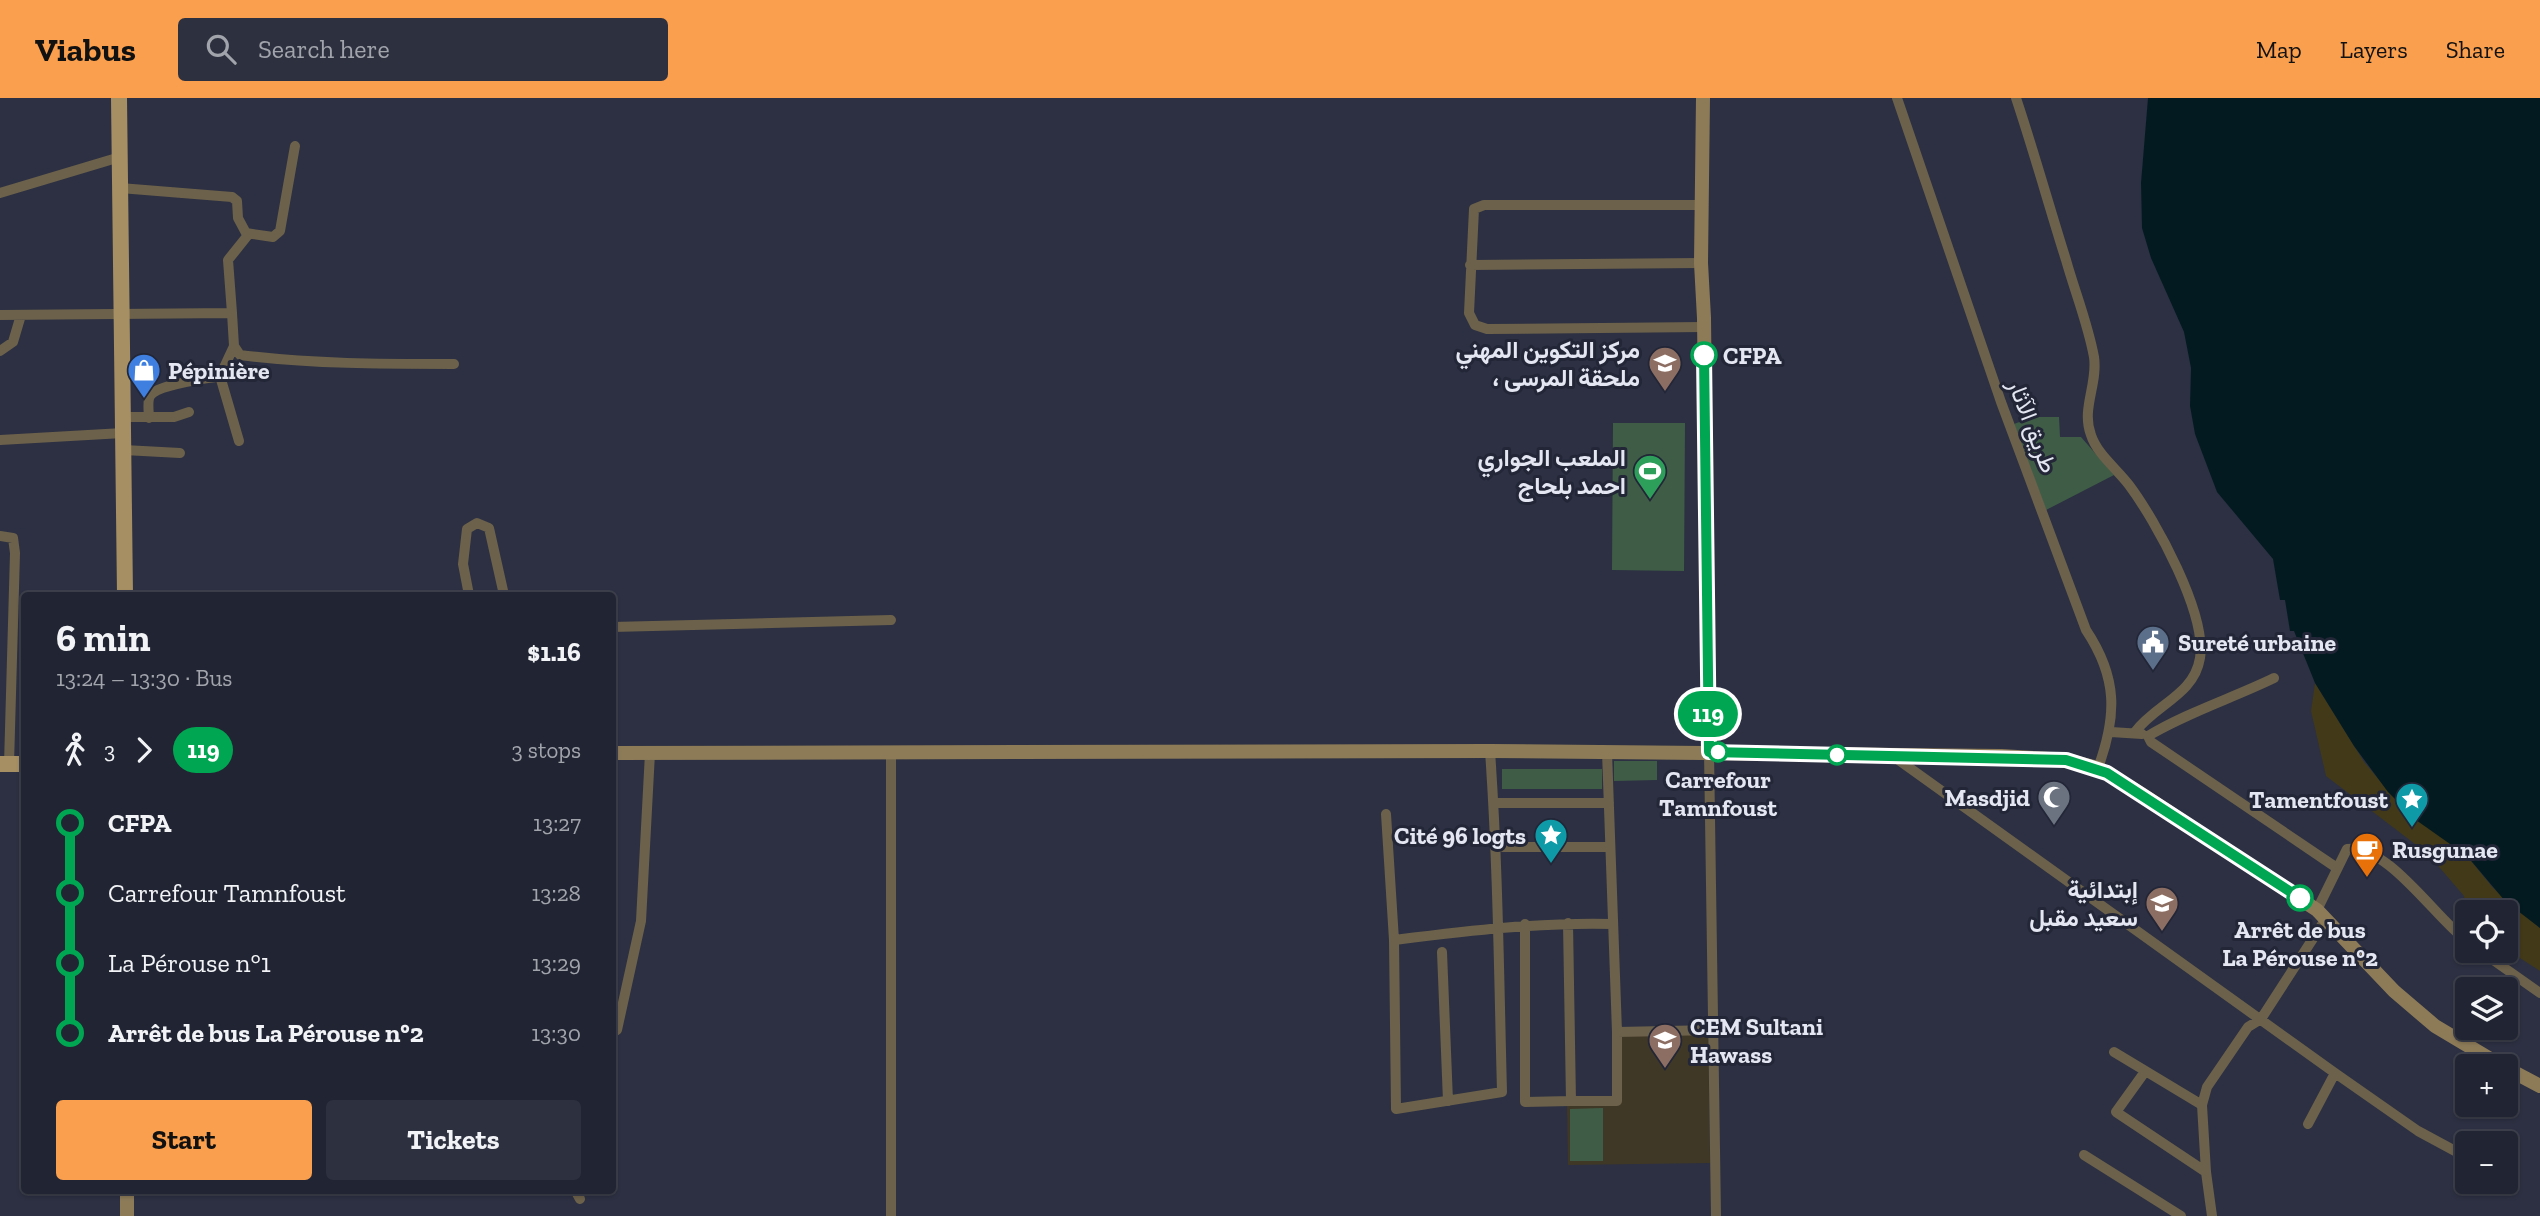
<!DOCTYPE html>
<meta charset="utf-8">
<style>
:root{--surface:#212432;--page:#2d303e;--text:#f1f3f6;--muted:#a2a4ac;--line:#3e414d;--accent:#f99f4d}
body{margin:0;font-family:"Zilla Slab",Vazirmatn,serif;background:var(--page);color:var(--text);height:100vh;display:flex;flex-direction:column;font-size:26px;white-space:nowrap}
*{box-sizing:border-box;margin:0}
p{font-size:23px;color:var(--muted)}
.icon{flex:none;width:38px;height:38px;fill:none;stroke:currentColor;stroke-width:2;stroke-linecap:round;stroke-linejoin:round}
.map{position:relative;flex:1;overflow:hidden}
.drawer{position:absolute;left:21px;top:494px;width:595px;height:602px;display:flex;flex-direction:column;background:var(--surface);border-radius:7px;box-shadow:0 2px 5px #0004,0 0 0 2px var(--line)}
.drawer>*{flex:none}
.badge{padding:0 14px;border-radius:23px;font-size:24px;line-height:46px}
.tools{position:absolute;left:2455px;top:802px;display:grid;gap:14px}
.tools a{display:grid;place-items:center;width:63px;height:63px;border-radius:7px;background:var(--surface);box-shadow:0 2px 5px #0004,0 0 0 2px var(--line);font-size:35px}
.map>.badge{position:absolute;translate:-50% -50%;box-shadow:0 0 0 4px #fff}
.legs{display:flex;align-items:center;gap:10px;height:77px;padding:0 35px;font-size:23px}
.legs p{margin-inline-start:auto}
.head{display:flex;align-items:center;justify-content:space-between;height:119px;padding:0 35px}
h1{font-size:38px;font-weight:800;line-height:52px}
.cta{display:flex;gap:14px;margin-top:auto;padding:14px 35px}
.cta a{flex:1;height:80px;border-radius:7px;background:var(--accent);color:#111;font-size:28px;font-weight:800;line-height:80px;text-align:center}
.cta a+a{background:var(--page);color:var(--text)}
ul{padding:0 35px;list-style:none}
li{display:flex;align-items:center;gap:24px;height:70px;font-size:26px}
li i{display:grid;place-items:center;width:10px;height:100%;margin:0 9px;background:currentColor}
li i::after{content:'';width:18px;height:18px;margin:-9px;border:5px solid;border-radius:50%;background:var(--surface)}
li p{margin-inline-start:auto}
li:first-child i{background:linear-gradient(#0000 50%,currentColor 0)}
li:last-child i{background:linear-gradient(currentColor 50%,#0000 0)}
header{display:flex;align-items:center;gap:42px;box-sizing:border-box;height:98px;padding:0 35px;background:var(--accent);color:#111}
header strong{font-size:33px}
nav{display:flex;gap:38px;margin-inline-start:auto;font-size:24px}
.search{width:490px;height:63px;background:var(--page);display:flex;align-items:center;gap:18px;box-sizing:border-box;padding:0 24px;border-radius:7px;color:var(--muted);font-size:26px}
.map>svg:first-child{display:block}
</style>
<header>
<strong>Viabus</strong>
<div class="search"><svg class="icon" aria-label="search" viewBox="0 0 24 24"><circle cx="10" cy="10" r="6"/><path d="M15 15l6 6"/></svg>Search here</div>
<nav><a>Map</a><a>Layers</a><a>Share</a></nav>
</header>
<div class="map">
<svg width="2540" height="1118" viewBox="0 0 2540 1118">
<rect width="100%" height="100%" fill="#2c3042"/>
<!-- education -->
<path fill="#403827" d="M1621,934L1708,936L1710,1065L1568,1067L1567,1007H1620Z"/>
<!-- green -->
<path fill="#3f5d46" d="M2033,319H2059L2060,339H2081L2114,377L2046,412L2014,326Z
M1613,325H1685L1684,473L1612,472Z
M1614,663H1657V682L1614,683Z
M1502,671H1602V691H1502Z
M1603,1010V1063H1570V1011Z"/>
<!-- sand -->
<path fill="#413918" d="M2315,585L2364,664L2402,709L2467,758L2493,790L2540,830V873L2506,851V814H2468L2467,825L2464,798L2428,756L2326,678L2311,613Z"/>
<!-- water -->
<path fill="#031b20" d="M2148,0H2540V830L2505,803L2467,758L2416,722L2388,694L2354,648L2315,585L2294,533H2290L2285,502H2280L2273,461L2217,394L2195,336L2190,308L2191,270L2184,234L2151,160L2142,130L2141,85Z"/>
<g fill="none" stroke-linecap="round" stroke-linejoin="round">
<!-- street -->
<path stroke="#6c614b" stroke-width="10" d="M1897,0L2001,304L2086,532C2118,580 2117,618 2098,670
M2016,0C2034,54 2049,108 2066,162C2075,194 2088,226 2094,259C2098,286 2081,311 2091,337C2097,356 2117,371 2129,387C2156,423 2207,516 2200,560C2194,597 2156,606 2135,634
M120,90L232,99L237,103L238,120L246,135L273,139L280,133L295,48
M0,95L120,59
M1701,107H1484L1474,111L1469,215L1475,227L1487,231L1704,229
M1470,167L1701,165
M232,215L228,162L248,137
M0,217L232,215L234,248L220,278
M234,248L240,257C312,266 382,266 454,266
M0,253L13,244L21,217
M123,319H174L189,314
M149,320C149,315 147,303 150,298C158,286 206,281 220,278L239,343
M0,342L123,335
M124,352L180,355
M0,438L13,440L15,455L9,666
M469,497L463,466L467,431L477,425L489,430L504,497
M612,529L891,522
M2274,580C2233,600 2188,614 2148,638L2151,644L2337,770
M2111,634L2142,636
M1490,653C1498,767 1499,880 1502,994L1396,1011L1394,842C1467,833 1539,824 1613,826
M891,654V1118
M1607,654L1617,934L1714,932
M1709,654L1716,1118
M1893,658L2335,975L2418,1033L2468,1060
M1494,705H1609
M1386,716L1394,842
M1496,749H1610
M2317,812L2347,751C2387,745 2436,821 2468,844
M1525,826V1004L1571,1003L1568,825
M2479,852L2540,895
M1442,854L1448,1003
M612,934L617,932L641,823L650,655
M2114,954L2202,1007
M2144,975L2116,1014L2206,1074
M1571,1003H1617V934
M2308,1026L2335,975
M2084,1057L2181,1118
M575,1092L580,1101
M2212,1118L2206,1074L2202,1007L2207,989L2248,929L2261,921L2325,822"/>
<!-- secondary -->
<path stroke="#8d7b58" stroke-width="14" d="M1703,0L1701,165L1704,220L1709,654
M612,655L1490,653L2001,658L2066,662L2098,670L2143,697L2317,812L2394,893L2435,928L2502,968
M2506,970L2540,988
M127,1092V1118"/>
<!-- primary -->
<path stroke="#a68f62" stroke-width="16" d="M119,0L125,497
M0,666H24"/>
</g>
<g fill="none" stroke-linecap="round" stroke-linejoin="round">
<defs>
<path id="line-1" d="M1704,257L1709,654L2066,662L2107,675L2300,800"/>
</defs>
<!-- line-1 casing -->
<use href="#line-1" stroke="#fff" stroke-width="16"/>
<!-- line-1 -->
<use href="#line-1" stroke="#00a651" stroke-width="10"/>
</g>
<!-- icons -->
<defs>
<symbol id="university-pin" viewBox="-11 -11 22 30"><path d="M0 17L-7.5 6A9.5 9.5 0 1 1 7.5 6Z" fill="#8d6e63" stroke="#222637"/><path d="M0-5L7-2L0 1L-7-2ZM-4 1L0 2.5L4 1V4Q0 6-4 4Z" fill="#fff"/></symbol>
<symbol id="shop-pin" viewBox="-11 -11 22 30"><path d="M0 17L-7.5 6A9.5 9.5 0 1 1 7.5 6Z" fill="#3f7fe0" stroke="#222637"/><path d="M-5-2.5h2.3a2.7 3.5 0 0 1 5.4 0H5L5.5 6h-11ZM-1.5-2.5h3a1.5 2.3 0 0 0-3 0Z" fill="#fff"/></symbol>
<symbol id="stadium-pin" viewBox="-11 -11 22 30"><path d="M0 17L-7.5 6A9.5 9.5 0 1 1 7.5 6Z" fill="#2e9e5b" stroke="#222637"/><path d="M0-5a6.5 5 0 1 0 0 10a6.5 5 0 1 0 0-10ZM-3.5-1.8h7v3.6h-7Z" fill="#fff"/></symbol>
<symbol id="civic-pin" viewBox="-11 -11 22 30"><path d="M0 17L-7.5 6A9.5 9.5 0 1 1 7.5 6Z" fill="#5c6f8a" stroke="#222637"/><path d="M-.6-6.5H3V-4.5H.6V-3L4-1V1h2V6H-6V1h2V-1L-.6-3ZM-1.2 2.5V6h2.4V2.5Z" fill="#fff"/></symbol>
<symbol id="mosque-pin" viewBox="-11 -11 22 30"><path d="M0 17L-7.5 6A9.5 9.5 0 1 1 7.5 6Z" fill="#6b7280" stroke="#222637"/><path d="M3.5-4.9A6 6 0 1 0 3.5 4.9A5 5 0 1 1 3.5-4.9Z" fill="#fff"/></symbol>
<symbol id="sight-pin" viewBox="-11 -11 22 30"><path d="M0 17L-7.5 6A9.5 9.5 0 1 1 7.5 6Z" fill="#0f9aa8" stroke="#222637"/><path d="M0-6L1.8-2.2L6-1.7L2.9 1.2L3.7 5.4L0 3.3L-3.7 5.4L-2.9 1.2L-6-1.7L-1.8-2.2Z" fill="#fff"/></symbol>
<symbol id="cafe-pin" viewBox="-11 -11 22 30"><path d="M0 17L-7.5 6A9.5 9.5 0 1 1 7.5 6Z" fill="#e8710a" stroke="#222637"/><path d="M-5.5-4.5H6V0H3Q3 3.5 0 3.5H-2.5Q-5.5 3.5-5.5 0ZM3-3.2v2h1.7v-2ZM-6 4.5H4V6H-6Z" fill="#fff"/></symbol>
<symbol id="school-pin" viewBox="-11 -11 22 30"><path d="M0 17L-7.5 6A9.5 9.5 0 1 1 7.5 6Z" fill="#8d6e63" stroke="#222637"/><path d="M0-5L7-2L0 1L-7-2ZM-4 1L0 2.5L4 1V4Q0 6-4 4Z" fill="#fff"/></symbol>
</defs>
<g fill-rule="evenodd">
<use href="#university-pin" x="1646" y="246" width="38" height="52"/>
<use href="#shop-pin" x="125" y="253" width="38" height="52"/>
<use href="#stadium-pin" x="1631" y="354" width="38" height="52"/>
<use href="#civic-pin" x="2134" y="525" width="38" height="52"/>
<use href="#mosque-pin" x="2035" y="680" width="38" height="52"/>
<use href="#sight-pin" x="2393" y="682" width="38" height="52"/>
<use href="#sight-pin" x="1532" y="718" width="38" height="52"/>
<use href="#cafe-pin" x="2348" y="732" width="38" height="52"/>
<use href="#school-pin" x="2143" y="786" width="38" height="52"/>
<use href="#school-pin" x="1646" y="923" width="38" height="52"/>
</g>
<!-- markers -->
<g fill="#fff" stroke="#00a651" stroke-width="3.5">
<circle cx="1704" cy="257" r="12"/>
<circle cx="1718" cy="654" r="9"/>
<circle cx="1837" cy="657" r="9"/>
<circle cx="2300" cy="800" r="12"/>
</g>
<g text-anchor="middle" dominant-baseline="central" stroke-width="6" stroke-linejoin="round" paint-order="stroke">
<!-- poi labels -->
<g font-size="24" font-weight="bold" fill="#e4e7f2" stroke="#222637" text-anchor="end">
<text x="1640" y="251">مركز التكوين المهني<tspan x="1640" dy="28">، ملحقة المرسى</tspan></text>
<text x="168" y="272" text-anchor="start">Pépinière</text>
<text x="1626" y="359">الملعب الجواري<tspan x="1626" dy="28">احمد بلحاج</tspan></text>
<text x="2178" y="544" text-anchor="start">Sureté urbaine</text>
<text x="2030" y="699">Masdjid</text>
<text x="2388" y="701">Tamentfoust</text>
<text x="1526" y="737">Cité 96 logts</text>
<text x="2392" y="751" text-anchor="start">Rusgunae</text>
<text x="2138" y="791">إبتدائية<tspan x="2138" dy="28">سعيد مقبل</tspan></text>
<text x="1690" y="928" text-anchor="start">CEM Sultani<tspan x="1690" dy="28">Hawass</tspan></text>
</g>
<!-- stop labels -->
<g font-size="24" font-weight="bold" fill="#e4e7f2" stroke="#222637">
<text x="1723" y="257" text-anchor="start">CFPA</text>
<text x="1718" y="681">Carrefour<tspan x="1718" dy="28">Tamnfoust</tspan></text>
<text x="2300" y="831">Arrêt de bus<tspan x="2300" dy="28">La Pérouse n°2</tspan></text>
</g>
<!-- street labels -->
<g font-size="24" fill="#e4e7f2" stroke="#222637">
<text transform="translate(2033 328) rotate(69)">طريق الآثار</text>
</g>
</g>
</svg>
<div class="tools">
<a><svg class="icon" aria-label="locate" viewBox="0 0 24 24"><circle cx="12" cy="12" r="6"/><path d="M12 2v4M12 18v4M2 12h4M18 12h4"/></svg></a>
<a><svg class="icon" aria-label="layers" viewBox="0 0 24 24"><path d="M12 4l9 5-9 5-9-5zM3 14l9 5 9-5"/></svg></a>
<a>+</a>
<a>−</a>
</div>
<b class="badge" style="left:1708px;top:616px;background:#00a651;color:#fff">119</b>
<section class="drawer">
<div class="head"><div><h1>6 min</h1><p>13:24 – 13:30 · Bus</p></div><b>$1.16</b></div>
<div class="legs"><svg class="icon" aria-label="walk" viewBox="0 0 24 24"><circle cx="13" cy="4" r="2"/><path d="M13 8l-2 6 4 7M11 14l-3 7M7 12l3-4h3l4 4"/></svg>3<svg class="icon" aria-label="forward" viewBox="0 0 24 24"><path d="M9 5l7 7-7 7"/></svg><b class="badge" style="background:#00a651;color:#fff">119</b><p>3 stops</p></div>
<ul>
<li><i style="color:#00a651"></i><b>CFPA</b><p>13:27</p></li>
<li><i style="color:#00a651"></i><span>Carrefour Tamnfoust</span><p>13:28</p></li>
<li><i style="color:#00a651"></i><span>La Pérouse n°1</span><p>13:29</p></li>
<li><i style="color:#00a651"></i><b>Arrêt de bus La Pérouse n°2</b><p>13:30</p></li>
</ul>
<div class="cta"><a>Start</a><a>Tickets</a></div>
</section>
</div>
